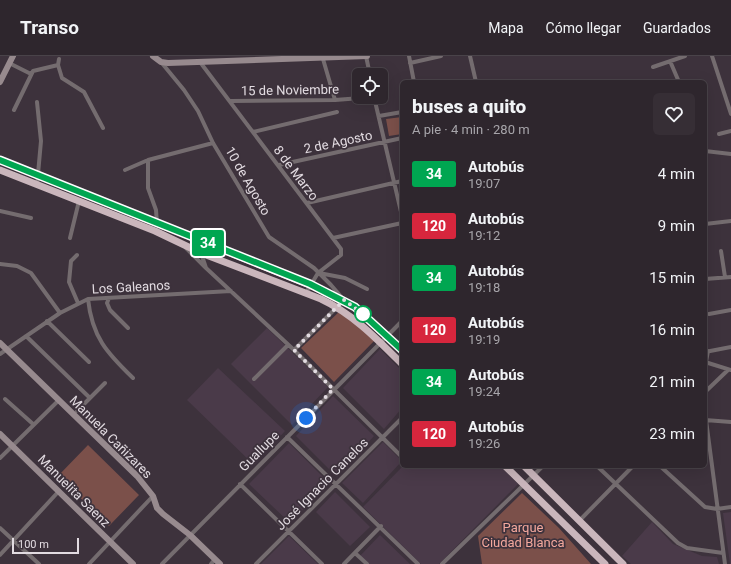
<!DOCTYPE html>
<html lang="es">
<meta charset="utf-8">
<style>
:root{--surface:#2e262d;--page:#362e35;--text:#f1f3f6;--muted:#a7a5aa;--line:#494349}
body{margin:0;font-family:Roboto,sans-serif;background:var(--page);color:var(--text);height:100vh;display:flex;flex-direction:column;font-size:15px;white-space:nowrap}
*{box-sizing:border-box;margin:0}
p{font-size:13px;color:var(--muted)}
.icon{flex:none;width:22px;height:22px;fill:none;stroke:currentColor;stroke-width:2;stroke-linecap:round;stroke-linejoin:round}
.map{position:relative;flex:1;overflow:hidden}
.panel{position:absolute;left:400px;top:24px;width:307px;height:388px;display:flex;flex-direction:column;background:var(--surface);border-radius:6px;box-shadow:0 4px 16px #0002,0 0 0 1px var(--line)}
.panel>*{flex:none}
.badge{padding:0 8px;border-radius:3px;font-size:14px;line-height:26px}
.tools{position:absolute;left:352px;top:12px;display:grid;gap:8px}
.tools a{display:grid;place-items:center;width:36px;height:36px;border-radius:6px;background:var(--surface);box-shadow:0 4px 16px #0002,0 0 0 1px var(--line);font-size:20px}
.scale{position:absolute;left:12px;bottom:10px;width:67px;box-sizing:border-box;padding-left:4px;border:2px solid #e2dbe1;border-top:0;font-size:11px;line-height:14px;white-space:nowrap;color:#e2dbe1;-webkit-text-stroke:3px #3d323c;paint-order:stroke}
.you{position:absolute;width:20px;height:20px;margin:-10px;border:3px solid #fff;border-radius:50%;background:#1a73e8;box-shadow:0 0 0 6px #1a73e833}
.map>.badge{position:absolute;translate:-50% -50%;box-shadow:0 0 0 2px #fff}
.round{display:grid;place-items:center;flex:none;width:42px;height:42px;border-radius:6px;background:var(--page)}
.headline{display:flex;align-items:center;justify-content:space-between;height:68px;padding:0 12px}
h1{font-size:19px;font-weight:800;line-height:30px}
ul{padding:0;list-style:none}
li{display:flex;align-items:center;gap:12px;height:52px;padding:0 12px}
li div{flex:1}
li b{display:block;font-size:15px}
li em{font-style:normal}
li .badge{min-width:44px;font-weight:700;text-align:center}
header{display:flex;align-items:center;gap:24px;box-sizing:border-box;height:56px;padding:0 20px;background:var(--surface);border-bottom:1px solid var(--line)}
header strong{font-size:19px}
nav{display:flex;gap:22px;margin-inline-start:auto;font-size:14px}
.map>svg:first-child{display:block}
</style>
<header>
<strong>Transo</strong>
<nav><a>Mapa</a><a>Cómo llegar</a><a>Guardados</a></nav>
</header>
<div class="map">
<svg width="731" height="508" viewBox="0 0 731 508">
<rect width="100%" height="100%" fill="#3d323c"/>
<!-- built -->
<path fill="#4a3a49" d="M267,272L328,331L292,369L231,308Z
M380,293L402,315V352L384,373L343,332Z
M218,312L285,375L254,409L187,344Z
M333,340L374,380L337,421L296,380Z
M383,386L402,405L363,447L342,427Z
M289,387L329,427L290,467L249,428Z
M403,410H500L518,428L439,508H421L363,451Z
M335,436L370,471L350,490L316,456Z
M731,456V508H730L723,457Z
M652,466L673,488L702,500L717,501L719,508H631L622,500Z
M380,479L410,508H368L360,500Z
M289,480L318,508H261Z"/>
<!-- green -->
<path fill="#7b504a" d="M402,61V78L389,80L386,63Z
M340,255L375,284L334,326L301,292Z
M88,389L139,439L109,470L58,420Z
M522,437L559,472L591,508H482L478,480Z"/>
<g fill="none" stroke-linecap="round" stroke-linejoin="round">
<!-- street -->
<path stroke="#746c6f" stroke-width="4" d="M366,0L370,19
M409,0L414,26
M470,0L476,26
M712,0L731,58
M59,3L58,9L62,22L84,36L103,72
M323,3L335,44
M670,5L679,26
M161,6L184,34L198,55L213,87L269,181L314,212L331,229L344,244L294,294
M200,6L341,193V199L318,217L306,237
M9,7L31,18
M410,7L441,0
M653,11L685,0
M231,45L335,44L374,41L402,160
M37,46L41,85L37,129
M14,54L33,15L58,9
M379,60L402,56
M253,76L337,56
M719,78L731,75
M705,95L731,98
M148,104V132L156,154L157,168
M279,109L402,82
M125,114L148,104L213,87
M307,147L402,125
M0,155L31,162
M705,168L731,165
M70,182L79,145
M333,182L402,167
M204,186L201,197L206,212L294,294L402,401
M186,192L205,211
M721,195L725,221
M77,199L71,205L69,226L78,247
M0,208L17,210L31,217L60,257
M319,217L345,222L367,233
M705,223L731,221
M109,242L107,247L110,254L128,272
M88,243C92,281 107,297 133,322
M709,258L731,254
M47,265L89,306
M26,280L90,342L77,355
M705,296L731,291
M0,298L60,257L88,243L231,235
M705,306L731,314
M706,306L708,295
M254,323L288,289
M705,336L728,314
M90,342L105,327
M5,343L33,368
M705,364L731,366
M706,364L725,508
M287,381L418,508
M0,402L59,344
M597,410L678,487L687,492L723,497
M660,410L705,451L717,453L731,451
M240,428L322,508
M579,465L633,410
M0,472L39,508
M355,497L367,508
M0,499L59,435
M89,508L153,440
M162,508L402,265
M211,508L215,503
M256,508L402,362
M344,508L381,470
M442,508L543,410"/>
<!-- secondary -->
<path stroke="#978a8e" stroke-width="6" d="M153,0L161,6L168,7L367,0
M0,26L13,0
M0,287L137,420L153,440L157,452L163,458L190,479L220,508
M0,378L133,508"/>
<!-- highway -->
<path stroke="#cab6bc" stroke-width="7" d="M0,104L310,229L355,251L402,294
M0,114L155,175L201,197L321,243C353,258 377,283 402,308
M505,410L605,508
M524,410L623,508"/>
</g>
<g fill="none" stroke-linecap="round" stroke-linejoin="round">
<defs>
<path id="line" d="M0,104L310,228L355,251L402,294"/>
</defs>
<!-- line casing -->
<use href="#line" stroke="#fff" stroke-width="9"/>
<!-- line -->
<use href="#line" stroke="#00a651" stroke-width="6"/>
<!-- walk -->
<path stroke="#e2dbe1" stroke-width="4" stroke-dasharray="0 7.2" d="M306,362L333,333L294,294L344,244L363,258"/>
</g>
<!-- markers -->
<circle fill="#fff" stroke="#00a651" stroke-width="2" cx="363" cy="258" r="8"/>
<g text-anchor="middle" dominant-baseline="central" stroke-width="3.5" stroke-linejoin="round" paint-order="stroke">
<!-- street labels -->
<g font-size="13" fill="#e2dbe1" stroke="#3d323c">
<text transform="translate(290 34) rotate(-1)">15 de Noviembre</text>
<text transform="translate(338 86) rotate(-12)">2 de Agosto</text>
<text transform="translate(296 117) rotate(53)">8 de Marzo</text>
<text transform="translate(248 125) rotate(60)">10 de Agosto</text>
<text transform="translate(131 231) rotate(-3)">Los Galeanos</text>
<text transform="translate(111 381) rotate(45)">Manuela Cañizares</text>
<text transform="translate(259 395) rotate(-45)">Guallupe</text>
<text transform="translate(322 428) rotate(-45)">José Ignacio Canelos</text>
<text transform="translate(74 435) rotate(45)">Manuelita Saenz</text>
</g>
<!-- park labels -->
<g font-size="13" fill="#f4a89d" stroke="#3d323c">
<text x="523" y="471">Parque<tspan x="523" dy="15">Ciudad Blanca</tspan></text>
</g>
</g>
</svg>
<div class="tools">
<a><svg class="icon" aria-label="locate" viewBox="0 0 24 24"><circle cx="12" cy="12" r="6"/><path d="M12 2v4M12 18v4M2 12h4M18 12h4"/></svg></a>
</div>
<div class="scale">100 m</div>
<div class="you" style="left:306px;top:362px"></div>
<b class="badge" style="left:208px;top:187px;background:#00a651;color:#fff">34</b>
<section class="panel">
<div class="headline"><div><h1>buses a quito</h1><p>A pie · 4 min · 280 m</p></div><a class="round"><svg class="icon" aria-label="heart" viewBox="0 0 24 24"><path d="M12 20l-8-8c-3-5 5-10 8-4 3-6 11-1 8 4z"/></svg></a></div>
<ul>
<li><span class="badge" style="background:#00a651;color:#fff">34</span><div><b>Autobús</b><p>19:07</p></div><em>4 min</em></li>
<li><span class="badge" style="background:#d7263d;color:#fff">120</span><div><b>Autobús</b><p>19:12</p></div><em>9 min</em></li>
<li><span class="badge" style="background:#00a651;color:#fff">34</span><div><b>Autobús</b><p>19:18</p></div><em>15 min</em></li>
<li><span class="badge" style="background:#d7263d;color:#fff">120</span><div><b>Autobús</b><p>19:19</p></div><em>16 min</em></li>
<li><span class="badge" style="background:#00a651;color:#fff">34</span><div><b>Autobús</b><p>19:24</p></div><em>21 min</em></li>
<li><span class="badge" style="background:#d7263d;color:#fff">120</span><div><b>Autobús</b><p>19:26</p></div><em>23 min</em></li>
</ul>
</section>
</div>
